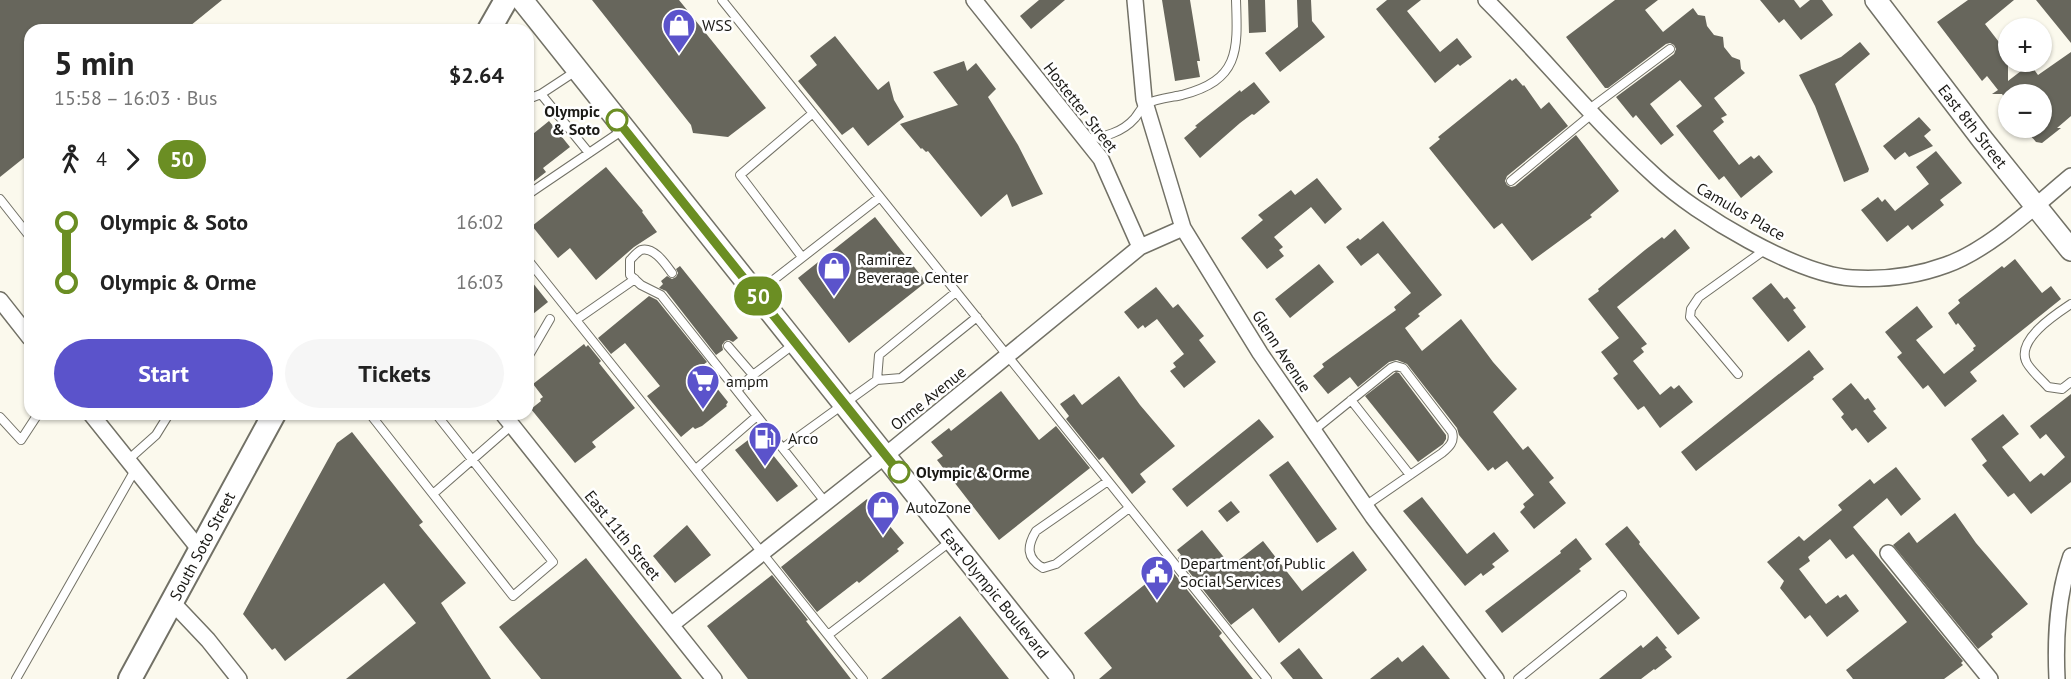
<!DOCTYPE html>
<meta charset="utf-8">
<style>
:root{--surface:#fff;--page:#f6f6f6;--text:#222;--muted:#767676;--accent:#5b53cb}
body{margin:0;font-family:"PT Sans",sans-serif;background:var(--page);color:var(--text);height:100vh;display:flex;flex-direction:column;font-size:22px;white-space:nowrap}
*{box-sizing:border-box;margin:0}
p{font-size:20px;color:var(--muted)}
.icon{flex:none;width:33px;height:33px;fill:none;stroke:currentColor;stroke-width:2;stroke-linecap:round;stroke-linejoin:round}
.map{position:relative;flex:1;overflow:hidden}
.side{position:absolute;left:24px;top:24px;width:510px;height:396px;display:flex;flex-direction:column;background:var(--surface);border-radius:18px;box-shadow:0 2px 4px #0004}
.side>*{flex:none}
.badge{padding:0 12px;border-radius:20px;font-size:21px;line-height:39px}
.tools{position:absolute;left:1998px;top:18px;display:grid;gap:12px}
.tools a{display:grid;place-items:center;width:54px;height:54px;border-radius:50%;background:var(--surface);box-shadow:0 2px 4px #0004;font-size:30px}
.map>.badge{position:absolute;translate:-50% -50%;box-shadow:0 0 0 3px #fff}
.legs{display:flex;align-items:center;gap:9px;height:66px;padding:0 30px;font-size:20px}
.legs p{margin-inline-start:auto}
.summary{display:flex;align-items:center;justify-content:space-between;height:102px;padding:0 30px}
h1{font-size:33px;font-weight:600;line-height:45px}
.action{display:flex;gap:12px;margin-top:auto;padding:12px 30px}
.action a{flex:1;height:69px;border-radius:36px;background:var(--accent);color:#fff;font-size:24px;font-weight:600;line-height:69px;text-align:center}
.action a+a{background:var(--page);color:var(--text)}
ul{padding:0 30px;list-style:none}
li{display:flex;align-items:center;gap:21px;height:60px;font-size:22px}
li i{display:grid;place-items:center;width:9px;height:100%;margin:0 8px;background:currentColor}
li i::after{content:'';width:15px;height:15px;margin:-8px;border:4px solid;border-radius:50%;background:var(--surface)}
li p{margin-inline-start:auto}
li:first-child i{background:linear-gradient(#0000 50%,currentColor 0)}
li:last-child i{background:linear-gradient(currentColor 50%,#0000 0)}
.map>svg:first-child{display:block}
</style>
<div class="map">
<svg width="2071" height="679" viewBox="0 0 2071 679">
<rect width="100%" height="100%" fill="#fbf9ed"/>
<!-- building -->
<path fill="#67665c" d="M0,0H222L185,30H30V153L0,177Z
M592,0H679L766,108L728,137L693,133L691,125Z
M1039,0H1065L1031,29L1020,16Z
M1162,0H1190L1200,61H1197L1200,77L1175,81Z
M1248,0H1265L1266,32L1249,33Z
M1297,0H1311L1312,21L1325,37L1280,72L1265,53L1298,27Z
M1387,0H1421L1407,11L1440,52L1457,38L1472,57L1460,66L1458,64L1435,83L1376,9Z
M1615,0H1658L1645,10L1663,32L1693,8L1698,15L1705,16L1707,26L1714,35L1723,37L1724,47L1732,57L1740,60L1741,69L1745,73L1714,98L1727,115L1721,118L1724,122L1713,131L1739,165L1751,156L1754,159L1759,155L1773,172L1741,198L1724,176L1719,180L1676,126L1702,106L1680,80L1650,104L1674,135L1661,145L1636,115L1633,118L1616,97L1674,54L1676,49L1674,45L1670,43L1666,44L1608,88H1605L1566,37Z
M1760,0H1794L1800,8L1810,0H1822L1833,15L1801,40L1784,19L1779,23Z
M1968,0H2014L1985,24L2002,46L2008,41V81L2030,64L2038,75L2071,52V116L2057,128H2061L2042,143L2036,142L2024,128H2042V94H2008V103L2002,94H1992L1998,90L1987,76L1982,81L1937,22Z
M2036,0H2071V43Z
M835,36L878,90L889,81L894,100L904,117L868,146L853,127L842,135L798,81L817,65L810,56Z
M1860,42L1870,54L1835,84L1869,169L1868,172L1844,182L1815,106L1799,75L1841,57Z
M964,61L967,71L976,63L996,89L988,97L1018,145L1043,194L1012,207L1007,194L981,217L928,151L926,152L922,148L921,149L900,124L958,105L933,72Z
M1516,78L1523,86L1524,85L1541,109L1549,102L1568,126L1507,176L1505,181L1507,185L1511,187L1515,186L1576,135L1619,191L1590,215L1592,217L1532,261L1502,223L1494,229L1429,148L1440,139L1438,137L1510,79L1512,81Z
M1254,82L1270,102L1254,115L1252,114L1240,123L1200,158L1184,138L1197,127L1195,126L1240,90L1241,92Z
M1919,117L1931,130L1924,136L1933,146L1909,157L1905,152L1895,160L1883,146Z
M549,121L570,147L543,168L546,172L528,186V138Z
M1936,151L1962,183L1940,200L1944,205L1912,230L1908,225L1887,242L1861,210L1878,197L1882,202L1885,199L1895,211L1929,184L1916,167Z
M606,167L643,211L642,212L657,232L634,247L596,280L570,248L558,258L532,226Z
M1317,178L1342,209L1325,224L1311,207L1274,237L1283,247L1279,250L1284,256L1267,269L1241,238L1263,220L1258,215L1291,190L1295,195Z
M875,217L926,282L849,343L798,278Z
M1383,221L1442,295L1418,314L1420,316L1405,328L1422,351L1461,319L1493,362L1517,389L1493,412L1523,450L1528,446L1554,478L1549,482L1566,503L1534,529L1520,512L1525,507L1523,504L1534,495L1507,461L1495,470L1493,467L1488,471L1459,435L1457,428L1407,364L1397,360L1389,362L1358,387L1350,377L1328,394L1313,376L1324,367L1322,364L1396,310L1394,307L1411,293L1378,253L1361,266L1346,247L1358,238L1360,240Z
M1675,229L1690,248L1617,307L1647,344L1641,348L1644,352L1633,361L1660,395L1671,386L1674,389L1679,385L1693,402L1660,428L1644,406L1638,410L1613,378L1618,374L1601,352L1619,338L1588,299L1599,291L1598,289L1645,250L1662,237L1664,239Z
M2015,259L2042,293L2051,286L2061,299L1970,372L1977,381L1945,407L1928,385L1923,389L1897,357L1902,353L1885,332L1917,306L1933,327L1916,340L1944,374L1974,350L1973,348L1976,346L1958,323L1956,325L1948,313L1960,303L1958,300L2002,266L2004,268Z
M1319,264L1334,282L1290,318L1275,299Z
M680,266L738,338L733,342L729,340L725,341L722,345L723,350L716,355L666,291L659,288L663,284L661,281L667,276L672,279L676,277L678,273L676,269Z
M528,277L548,302L528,318Z
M1771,283L1784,299L1787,297L1796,308L1793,310L1806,327L1788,342L1752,298Z
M1156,287L1173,308L1178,304L1204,336L1199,340L1216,362L1184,388L1170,371L1176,367L1173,363L1184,354L1157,319L1145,328L1143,325L1138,329L1124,312Z
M649,296L657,300L707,362L700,367L728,402L726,405L727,406L702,426L695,429L693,427L681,437L647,396L660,386L625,343L611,354L598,338Z
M584,344L586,347L588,345L601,361L599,363L635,408L592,442L596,447L575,463L531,409L541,401L540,399L543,397L533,384Z
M1809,350L1824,369L1813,377L1814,379L1696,471L1681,452Z
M1396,372L1399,373L1446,435V439L1443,444L1418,462L1365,396Z
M1119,376L1140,405L1175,446L1140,474L1146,482L1132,494L1103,457L1099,460L1066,419L1069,416L1060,404L1074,394L1082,405Z
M1851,383L1865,400L1868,398L1876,409L1873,411L1887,428L1868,443L1856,428L1852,431L1841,417L1844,414L1832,399Z
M1001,391L1039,440L1056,426L1090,468L999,540L937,460L943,456L931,442L949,428L951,431Z
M2071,394V482L2031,514L2014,493L2008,497L1982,465L1987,461L1971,439L2003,414L2019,434L2002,447L2030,482L2041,473L2044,476L2065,457L2046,434L2040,439L2030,426Z
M1259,419L1274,437L1187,507L1172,489Z
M352,432L423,522L419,525L466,583L441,603L491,679H346L416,623L384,583L285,661L275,648L272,650L243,614L337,443Z
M756,434L798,486L777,502L735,450Z
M1288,461L1337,529L1317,543L1269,475Z
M1896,467L1921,499L1901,516L1887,498L1853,527L1963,661L1961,663L1963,665L1944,679H1853L1846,670L1907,622L1853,554L1846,559L1830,539L1808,557L1810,561L1799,569L1826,604L1838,595L1840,598L1846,594L1859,611L1827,637L1810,615L1805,619L1780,588L1784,581L1767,562L1799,536L1804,541L1842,510L1838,505L1870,479L1874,484Z
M1422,497L1467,554L1494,532L1509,551L1492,564L1495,567L1483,576L1481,573L1465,586L1403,511Z
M867,499L904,543L897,549L899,551L859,583L857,581L817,612L781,567Z
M1231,501L1240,512L1227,522L1218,511Z
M1955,513L1976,543L2028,604L1991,634L1993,637L1978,649L1893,545L1909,532L1917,543Z
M687,525L711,555L675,583L653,556Z
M1627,526L1640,542L1639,544L1700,618L1678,635L1605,544Z
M1202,530L1231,566L1263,541L1302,591L1353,551L1367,570L1279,643L1253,608L1231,625L1178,558L1181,555L1177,550Z
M1576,538L1592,559L1579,569L1581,571L1502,633L1485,611L1561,553L1560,551Z
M586,558L682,679H541L499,627Z
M1168,566L1222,633L1219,636L1253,679H1099L1112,668L1084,633Z
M772,575L808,620L806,621L851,679H748L707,626Z
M960,616L1009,679H881Z
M1657,636L1667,648L1665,649L1672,657L1655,670L1654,669L1641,679H1599L1641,645L1643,648Z
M1423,645L1450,679H1370L1398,657L1402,662Z
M1299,648L1323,679H1293L1280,663Z"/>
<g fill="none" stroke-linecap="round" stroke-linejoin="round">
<defs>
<path id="service" d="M722,0L1267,679
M541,94L589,153
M528,99L541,94L576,71
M1588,110L1670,49
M1085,139C1104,137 1122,133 1135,118C1138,114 1142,107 1146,104C1154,99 1173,97 1182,95C1239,80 1238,52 1236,0
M1511,181L1592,114
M528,192L530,193L623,130
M0,199L30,237
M802,257L740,175L813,113
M528,260L863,679
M672,273C666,265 654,246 641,250C637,252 633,257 630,260V275L641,285L661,295L826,503
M758,292L880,197
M2071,304C2056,314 2017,339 2026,361C2028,368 2042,380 2048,387L2062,389L2071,382
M576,320L635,279
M728,346L753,375
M528,357L550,319
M1738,374L1690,317L1691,309L1699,297L1766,249
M877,380L879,355L956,292
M737,390L753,375L794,344
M1351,400L1410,475
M370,414L513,596L553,562L436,414
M0,417L21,440L38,414
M1313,431L1391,368L1396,366L1403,368L1452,432C1455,442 1449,447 1442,453L1365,506
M783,448L877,380L901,378L977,317
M128,460L156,435L169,414
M696,469L757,416
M1108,481L1036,531C1027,546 1026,558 1043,568L1056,564L1129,508
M433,494L512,425
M828,635L951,541
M16,679L135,470
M1518,679L1622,595"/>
<path id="minor" d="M974,0L1101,159L1140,247
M1135,0L1144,99L1183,228L1260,353L1373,517L1496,679
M1486,0C1544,58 1595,122 1656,177C1697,215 1796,274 1852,278C1884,280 1916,276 1946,265C1989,250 2036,205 2071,176
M0,300L30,338
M91,414L200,550
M503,414L714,679
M1888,553L1990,679
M172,602L208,640L239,679
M671,625L886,455L1140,247L1183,228
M2057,679C2055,637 2057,596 2071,556"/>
<path id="secondary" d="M522,0L1063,679
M1876,0L1982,139L2071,250"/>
<path id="primary" d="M489,30L506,0
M130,679L274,414"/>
</defs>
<!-- service casing -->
<use href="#service" stroke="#727166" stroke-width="10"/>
<!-- minor casing -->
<use href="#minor" stroke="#727166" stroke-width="18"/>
<!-- secondary casing -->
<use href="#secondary" stroke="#727166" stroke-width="24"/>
<!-- primary casing -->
<use href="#primary" stroke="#727166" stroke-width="26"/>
<!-- service -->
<use href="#service" stroke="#fff" stroke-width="8"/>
<!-- minor -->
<use href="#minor" stroke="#fff" stroke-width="15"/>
<!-- secondary -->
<use href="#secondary" stroke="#fff" stroke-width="21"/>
<!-- primary -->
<use href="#primary" stroke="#fff" stroke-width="22"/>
</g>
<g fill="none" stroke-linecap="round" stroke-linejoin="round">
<defs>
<path id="line-1" d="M617,120L899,472"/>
</defs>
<!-- line-1 casing -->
<use href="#line-1" stroke="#fff" stroke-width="14"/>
<!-- line-1 -->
<use href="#line-1" stroke="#6b8e23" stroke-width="9"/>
</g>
<!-- icons -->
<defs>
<symbol id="shop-pin" viewBox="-11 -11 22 30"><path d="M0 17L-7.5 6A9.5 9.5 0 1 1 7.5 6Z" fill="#5b53cb" stroke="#fff"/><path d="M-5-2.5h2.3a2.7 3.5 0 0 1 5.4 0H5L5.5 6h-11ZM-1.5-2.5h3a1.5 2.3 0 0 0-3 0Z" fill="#fff"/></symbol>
<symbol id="supermarket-pin" viewBox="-11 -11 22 30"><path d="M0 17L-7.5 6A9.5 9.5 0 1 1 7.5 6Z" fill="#5b53cb" stroke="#fff"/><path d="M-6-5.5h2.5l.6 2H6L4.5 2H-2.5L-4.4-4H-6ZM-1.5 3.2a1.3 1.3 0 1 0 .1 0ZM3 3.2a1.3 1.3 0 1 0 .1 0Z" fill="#fff"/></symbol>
<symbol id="fuel-pin" viewBox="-11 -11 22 30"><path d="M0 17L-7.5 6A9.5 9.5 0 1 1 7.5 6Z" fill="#5b53cb" stroke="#fff"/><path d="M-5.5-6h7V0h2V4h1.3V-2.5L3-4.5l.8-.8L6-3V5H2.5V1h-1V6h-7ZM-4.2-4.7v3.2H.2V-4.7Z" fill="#fff"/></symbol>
<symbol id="civic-pin" viewBox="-11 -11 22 30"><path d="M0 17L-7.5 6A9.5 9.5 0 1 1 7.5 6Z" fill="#5b53cb" stroke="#fff"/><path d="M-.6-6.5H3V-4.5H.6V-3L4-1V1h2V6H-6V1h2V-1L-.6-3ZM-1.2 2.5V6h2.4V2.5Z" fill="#fff"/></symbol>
</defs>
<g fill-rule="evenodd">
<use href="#shop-pin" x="660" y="6" width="38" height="52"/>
<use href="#shop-pin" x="815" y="249" width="38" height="52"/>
<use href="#supermarket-pin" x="684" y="362" width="38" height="52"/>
<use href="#fuel-pin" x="746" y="419" width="38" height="52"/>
<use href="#shop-pin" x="864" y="488" width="38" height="52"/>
<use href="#civic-pin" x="1138" y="553" width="38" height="52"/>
</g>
<!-- markers -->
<g fill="#fff" stroke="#6b8e23" stroke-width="3">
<circle cx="617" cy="120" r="10"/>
<circle cx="899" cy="472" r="10"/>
</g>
<g text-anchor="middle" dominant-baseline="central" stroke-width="5" stroke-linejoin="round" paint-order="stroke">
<!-- poi labels -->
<g font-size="16" fill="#1b1a16" stroke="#fff" text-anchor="start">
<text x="702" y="25">WSS</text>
<text x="857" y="259">Ramirez<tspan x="857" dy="18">Beverage Center</tspan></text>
<text x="726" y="381">ampm</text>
<text x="788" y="438">Arco</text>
<text x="906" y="507">AutoZone</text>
<text x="1180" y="563">Department of Public<tspan x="1180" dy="18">Social Services</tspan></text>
</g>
<!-- street labels -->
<g font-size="16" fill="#1b1a16" stroke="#fff">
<text transform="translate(1081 107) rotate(52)">Hostetter Street</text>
<text transform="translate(1973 126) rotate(52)">East 8th Street</text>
<text transform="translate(1741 211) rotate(30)">Camulos Place</text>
<text transform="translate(1282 351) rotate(57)">Glenn Avenue</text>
<text transform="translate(928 398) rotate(-39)">Orme Avenue</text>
<text transform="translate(623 535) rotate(51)">East 11th Street</text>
<text transform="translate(202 546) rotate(-62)">South Soto Street</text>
<text transform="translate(995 593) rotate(51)">East Olympic Boulevard</text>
</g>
<!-- stop labels -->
<g font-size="16" font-weight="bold" fill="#1b1a16" stroke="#fff" text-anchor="end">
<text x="600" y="111">Olympic<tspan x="600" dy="18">&amp; Soto</tspan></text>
<text x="916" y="472" text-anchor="start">Olympic &amp; Orme</text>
</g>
</g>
</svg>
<div class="tools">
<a>+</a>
<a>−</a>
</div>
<b class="badge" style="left:758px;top:296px;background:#6b8e23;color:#fff">50</b>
<section class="side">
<div class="summary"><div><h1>5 min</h1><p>15:58 – 16:03 · Bus</p></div><b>$2.64</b></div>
<div class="legs"><svg class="icon" aria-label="walk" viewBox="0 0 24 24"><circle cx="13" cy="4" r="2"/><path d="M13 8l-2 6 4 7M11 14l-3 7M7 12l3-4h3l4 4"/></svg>4<svg class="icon" aria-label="forward" viewBox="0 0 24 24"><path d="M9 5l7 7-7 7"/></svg><b class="badge" style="background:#6b8e23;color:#fff">50</b></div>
<ul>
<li><i style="color:#6b8e23"></i><b>Olympic &amp; Soto</b><p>16:02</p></li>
<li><i style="color:#6b8e23"></i><b>Olympic &amp; Orme</b><p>16:03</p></li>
</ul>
<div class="action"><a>Start</a><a>Tickets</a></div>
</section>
</div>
